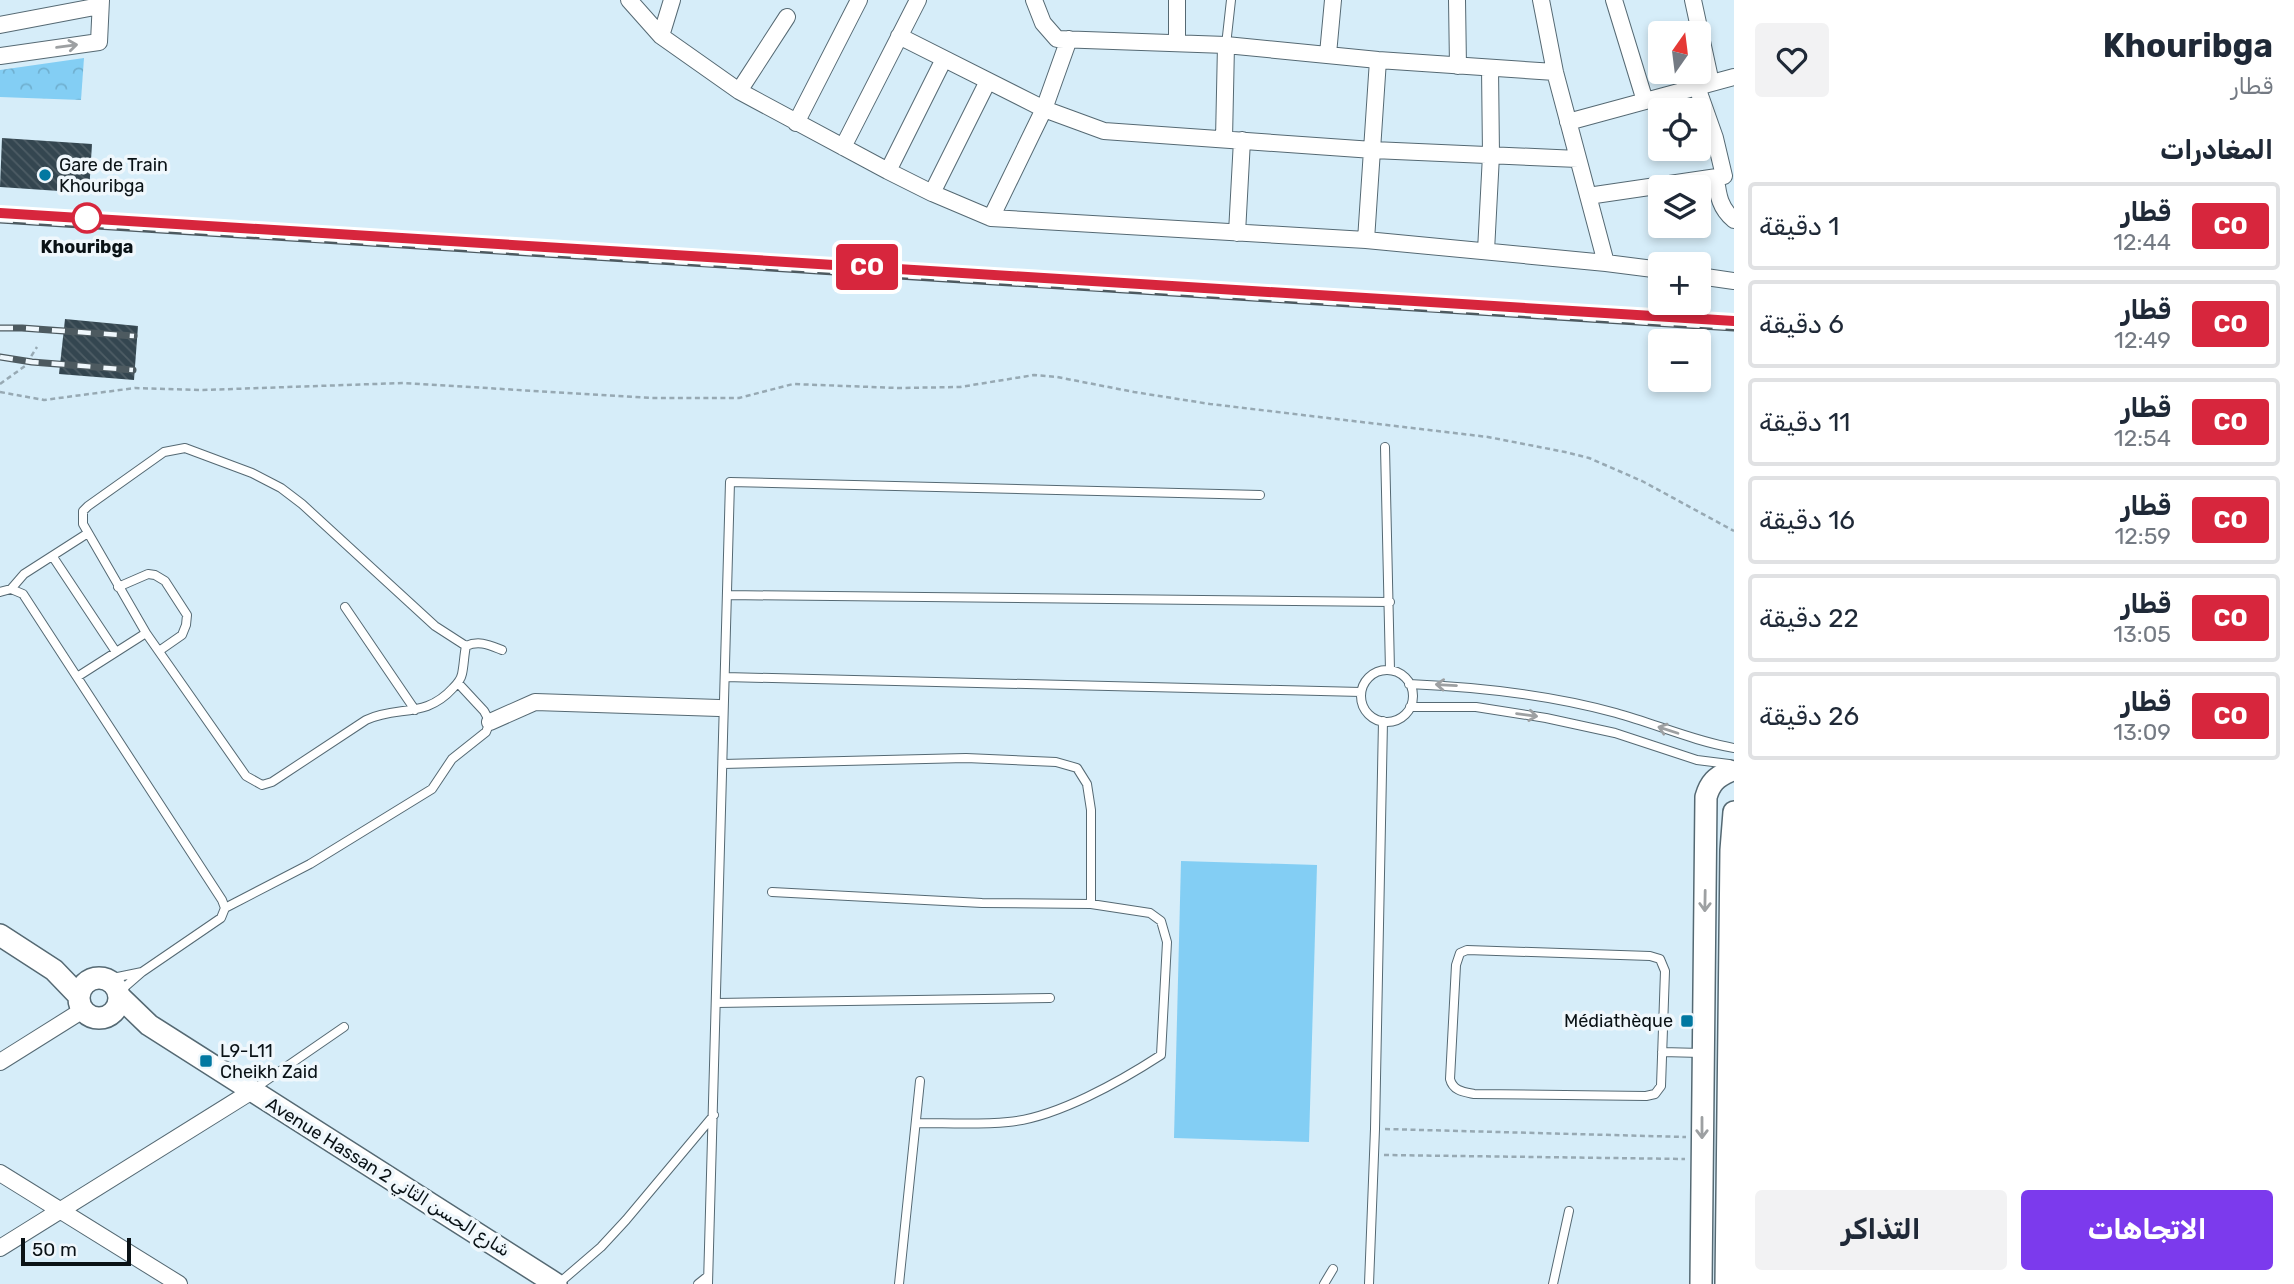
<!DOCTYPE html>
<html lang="ar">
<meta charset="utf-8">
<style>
:root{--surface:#fff;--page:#f2f2f3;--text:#1f2937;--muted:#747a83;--line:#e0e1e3;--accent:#7c3aed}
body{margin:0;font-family:Rubik,"Noto Sans Arabic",sans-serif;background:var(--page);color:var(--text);direction:rtl;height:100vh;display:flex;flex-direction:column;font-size:26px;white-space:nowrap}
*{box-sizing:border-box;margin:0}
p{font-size:23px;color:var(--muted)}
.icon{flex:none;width:38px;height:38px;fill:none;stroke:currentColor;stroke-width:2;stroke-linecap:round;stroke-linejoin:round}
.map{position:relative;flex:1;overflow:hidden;direction:ltr}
.sheet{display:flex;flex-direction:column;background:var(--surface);width:560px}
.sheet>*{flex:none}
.badge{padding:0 14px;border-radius:5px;font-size:24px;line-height:46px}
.needle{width:46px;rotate:14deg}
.controls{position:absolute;left:1648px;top:21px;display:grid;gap:14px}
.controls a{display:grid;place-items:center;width:63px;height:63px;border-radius:7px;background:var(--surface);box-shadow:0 4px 10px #0003;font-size:35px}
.scale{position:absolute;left:21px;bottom:18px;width:110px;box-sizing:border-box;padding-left:7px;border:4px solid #0a1216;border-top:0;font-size:19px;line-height:24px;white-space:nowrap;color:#0a1216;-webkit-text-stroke:5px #eff7fc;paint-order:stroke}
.map>.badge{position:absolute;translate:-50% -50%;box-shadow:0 0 0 4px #fff}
h2{padding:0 21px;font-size:26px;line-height:63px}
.round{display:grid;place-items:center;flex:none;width:74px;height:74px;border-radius:7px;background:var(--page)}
.summary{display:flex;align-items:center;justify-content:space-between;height:119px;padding:0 21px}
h1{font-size:33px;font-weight:700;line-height:52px}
.action{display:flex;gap:14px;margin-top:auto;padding:14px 21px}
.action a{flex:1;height:80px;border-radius:7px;background:var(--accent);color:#fff;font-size:28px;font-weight:700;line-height:80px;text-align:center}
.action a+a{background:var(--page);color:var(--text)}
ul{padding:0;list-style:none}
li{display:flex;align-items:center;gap:21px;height:88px;margin:0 14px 10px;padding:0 7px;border:4px solid var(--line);border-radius:7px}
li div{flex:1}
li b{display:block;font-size:26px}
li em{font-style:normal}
li .badge{min-width:77px;font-weight:700;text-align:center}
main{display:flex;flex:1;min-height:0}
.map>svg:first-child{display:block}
</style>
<main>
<section class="sheet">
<div class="summary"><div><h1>Khouribga</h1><p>قطار</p></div><a class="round"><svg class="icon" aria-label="heart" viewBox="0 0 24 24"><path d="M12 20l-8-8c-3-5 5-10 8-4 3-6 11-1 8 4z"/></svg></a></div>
<h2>المغادرات</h2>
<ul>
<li><span class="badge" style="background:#d7263d;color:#fff">CO</span><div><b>قطار</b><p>12:44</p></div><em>1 دقيقة</em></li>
<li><span class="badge" style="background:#d7263d;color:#fff">CO</span><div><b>قطار</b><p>12:49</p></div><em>6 دقيقة</em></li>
<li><span class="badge" style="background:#d7263d;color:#fff">CO</span><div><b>قطار</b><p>12:54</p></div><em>11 دقيقة</em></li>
<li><span class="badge" style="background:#d7263d;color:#fff">CO</span><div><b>قطار</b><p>12:59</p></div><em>16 دقيقة</em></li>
<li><span class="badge" style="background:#d7263d;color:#fff">CO</span><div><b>قطار</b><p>13:05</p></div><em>22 دقيقة</em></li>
<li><span class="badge" style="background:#d7263d;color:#fff">CO</span><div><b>قطار</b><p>13:09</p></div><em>26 دقيقة</em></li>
</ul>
<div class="action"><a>الاتجاهات</a><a>التذاكر</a></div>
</section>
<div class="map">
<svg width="1734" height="1284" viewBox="0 0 1734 1284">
<defs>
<pattern id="park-crowns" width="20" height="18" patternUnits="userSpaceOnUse" patternTransform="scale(1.75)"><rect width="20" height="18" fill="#83cef4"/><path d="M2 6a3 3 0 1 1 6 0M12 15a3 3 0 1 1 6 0" fill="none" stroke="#70b0d0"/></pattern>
<pattern id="building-back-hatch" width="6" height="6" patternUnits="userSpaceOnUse" patternTransform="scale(1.75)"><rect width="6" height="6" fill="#344650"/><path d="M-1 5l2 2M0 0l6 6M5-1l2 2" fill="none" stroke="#4e5d65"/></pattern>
</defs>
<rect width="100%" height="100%" fill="#d6edf9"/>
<!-- park -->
<path fill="url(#park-crowns)" d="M84,58L81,100L0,97V70Z"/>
<!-- garden -->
<path fill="#83cef4" d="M1181,861L1317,865L1309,1142L1174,1138Z"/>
<!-- building -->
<path fill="url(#building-back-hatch)" d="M2,138L92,144L89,193L0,187Z
M65,319L138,326L134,380L59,374Z"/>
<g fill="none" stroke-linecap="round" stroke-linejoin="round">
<defs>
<path id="service" d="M1226,45L1231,0
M1385,447L1390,670
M185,448L252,473L281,488L302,504L435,626L466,646C464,655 464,665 462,674C461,679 457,684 453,688C425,719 398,705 366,720L272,782L262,785L246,776L146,633L83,524V511L88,506L164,452Z
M53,557L116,652
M118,587L148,574L155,575L165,581L187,615L186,625L182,635L159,651
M11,589L24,574L88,533
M0,592L11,589L23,594L222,900L225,908L221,918L142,972
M727,595L1390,602
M345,607L415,710
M466,646C479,640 489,645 502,650
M1361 696a26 26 0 1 1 52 0a26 26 0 1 1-52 0Z
M77,677L146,633
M725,677L1361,692
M1409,684C1479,687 1548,694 1616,713C1656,724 1693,741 1734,748
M1410,707H1476L1546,718L1615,733L1697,760L1729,764
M723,764L966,758L1056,762L1077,768L1087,784L1091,810V904
M772,892L982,903L1091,904L1150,913L1161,921L1167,942L1161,1055C1121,1081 1056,1118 1008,1122C978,1125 947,1123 916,1123
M225,908L310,864L432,789L452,759L486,732L490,722L484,711L458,683
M1467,950L1650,956L1660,959L1665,971L1661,1086L1655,1094L1646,1096L1474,1094C1464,1092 1453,1091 1450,1079L1456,965L1460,953Z
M108,979L142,972L119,992
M717,1003L1050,998
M1662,1052L1701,1053
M254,1089L344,1027
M558,1284L601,1247L626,1220L714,1115
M698,1284L708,1276
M708,1284L730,482L1260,495
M899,1284L920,1081
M1324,1284L1333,1269
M1369,1284L1375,1129L1383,721
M1553,1284L1569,1211"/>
<path id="minor" d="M629,0L661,36L739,91L888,171L932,193L991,218L1366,240L1606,263L1661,270
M1034,0L1043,23L1057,39L1226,45L1378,60L1555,72
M1177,0V42
M1457,0L1458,66
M1541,0L1555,72L1606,263
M1614,0L1645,101
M1693,0L1711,83
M0,25L100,6
M661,36L672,0
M899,36L1044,109L1104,131L1373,150L1578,159
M1328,54L1333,0
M0,56L99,42L101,0
M739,91L787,17
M1568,122L1734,77
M796,123L859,0
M1224,139L1226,45
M843,147L918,0
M888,171L944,59
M1716,178C1718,196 1720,208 1734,220
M932,193L988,81
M1588,196L1724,176L1715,138L1697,87
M991,218L1044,109L1069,39
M1237,233L1242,140
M1366,240L1378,60
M1486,251L1491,155L1490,68
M1699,276L1734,281
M490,722L535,702L719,708
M0,1062L83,1010
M0,1173L179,1284
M0,1248L252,1091"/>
<path id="secondary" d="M0,935L54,970L79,996
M79 998a20 20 0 1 1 40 0a20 20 0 1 1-40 0Z
M120,997L149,1025L556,1284
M1701,1284L1706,797C1710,783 1716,777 1730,771
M1726,1284L1731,850L1734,812"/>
</defs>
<!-- service casing -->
<use href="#service" stroke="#556973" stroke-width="10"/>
<!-- minor casing -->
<use href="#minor" stroke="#556973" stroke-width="18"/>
<!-- secondary casing -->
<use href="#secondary" stroke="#556973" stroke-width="24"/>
<!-- path -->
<path stroke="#97a9b3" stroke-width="2.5" stroke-dasharray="5 3.5" stroke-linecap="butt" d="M0,384L25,366L37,347
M0,392L44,400L135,388L203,390L403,383L651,398H739L793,384L898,388L960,387L1034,375L1057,377L1134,392L1210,404L1488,437L1565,452L1589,458L1642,481L1734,531
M1385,1129L1686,1137
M1384,1155L1685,1159"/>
<!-- service -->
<use href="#service" stroke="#fff" stroke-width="8"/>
<!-- minor -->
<use href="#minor" stroke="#fff" stroke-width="16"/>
<!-- secondary -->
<use href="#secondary" stroke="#fff" stroke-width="21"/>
<defs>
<path id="rail" d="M0,220L1734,328
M0,328H22L134,336
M0,357L32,362L133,370"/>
</defs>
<!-- rail casing -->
<use href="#rail" stroke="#4d5a60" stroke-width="7"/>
<!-- rail -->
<use href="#rail" stroke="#eff7fc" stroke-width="4.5" stroke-dasharray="13" stroke-linecap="butt"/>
</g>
<!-- one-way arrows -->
<defs><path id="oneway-shaft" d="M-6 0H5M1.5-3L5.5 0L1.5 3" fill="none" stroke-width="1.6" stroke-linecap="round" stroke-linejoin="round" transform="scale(1.75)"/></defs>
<g stroke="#9da0a2">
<use href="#oneway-shaft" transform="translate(67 46) rotate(-8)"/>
<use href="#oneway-shaft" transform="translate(1446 685) rotate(-177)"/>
<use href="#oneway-shaft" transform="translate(1527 715) rotate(8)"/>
<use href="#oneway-shaft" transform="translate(1668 730) rotate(-162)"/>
<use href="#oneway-shaft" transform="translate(1705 901) rotate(91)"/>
<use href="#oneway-shaft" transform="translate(1702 1128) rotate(90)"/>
</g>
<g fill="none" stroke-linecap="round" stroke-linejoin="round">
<defs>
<path id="line" d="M0,213L1734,321"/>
</defs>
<!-- line casing -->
<use href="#line" stroke="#fff" stroke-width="16"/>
<!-- line -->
<use href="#line" stroke="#d7263d" stroke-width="10"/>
</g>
<!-- markers -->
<g fill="#0278a1" stroke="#eff7fc" stroke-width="2.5">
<circle cx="45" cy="175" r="7"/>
<rect x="1680" y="1014" width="14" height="14" rx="3.5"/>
<rect x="199" y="1054" width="14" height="14" rx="3.5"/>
</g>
<circle fill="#fff" stroke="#d7263d" stroke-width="3.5" cx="87" cy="218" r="14"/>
<g text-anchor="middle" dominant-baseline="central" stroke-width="7" stroke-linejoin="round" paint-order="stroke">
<!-- poi labels -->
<g font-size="18" fill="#0a1216" stroke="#eff7fc" text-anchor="start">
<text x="59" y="165">Gare de Train<tspan x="59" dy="21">Khouribga</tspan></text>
<text x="1673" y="1021" text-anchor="end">Médiathèque</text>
<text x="220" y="1051">L9-L11<tspan x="220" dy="21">Cheikh Zaid</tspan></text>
</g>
<!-- stop labels -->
<g font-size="18" font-weight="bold" fill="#0a1216" stroke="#eff7fc">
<text x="87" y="247">Khouribga</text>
</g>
<!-- street labels -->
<g font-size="18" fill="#0a1216" stroke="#eff7fc">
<text transform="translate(388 1177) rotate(32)">Avenue Hassan 2 شارع الحسن الثاني</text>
</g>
</g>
</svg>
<div class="controls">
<a><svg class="needle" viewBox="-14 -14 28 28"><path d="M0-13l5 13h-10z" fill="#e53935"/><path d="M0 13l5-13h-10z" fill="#747a83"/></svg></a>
<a><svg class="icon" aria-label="locate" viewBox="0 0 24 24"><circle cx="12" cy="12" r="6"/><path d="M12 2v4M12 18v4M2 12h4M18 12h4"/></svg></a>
<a><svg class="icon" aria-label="layers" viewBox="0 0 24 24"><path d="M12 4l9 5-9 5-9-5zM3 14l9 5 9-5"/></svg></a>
<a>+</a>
<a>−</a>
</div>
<div class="scale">50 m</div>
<b class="badge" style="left:867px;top:267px;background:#d7263d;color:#fff">CO</b>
</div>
</main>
